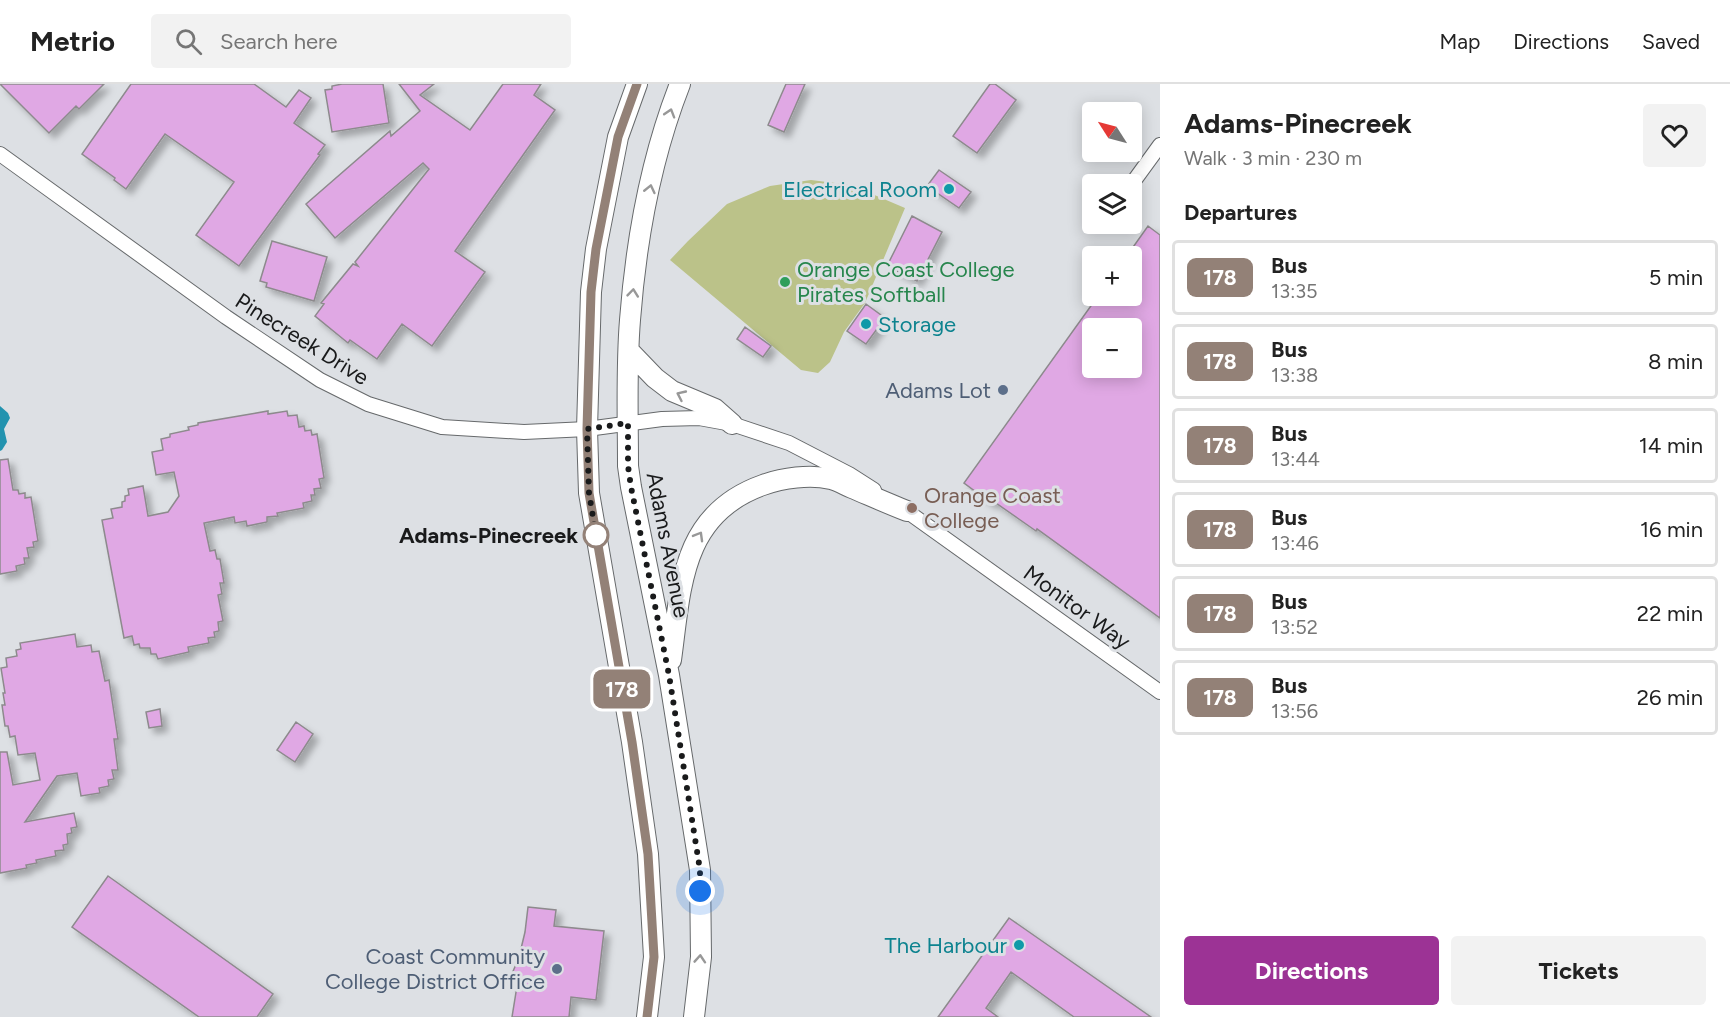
<!DOCTYPE html>
<meta charset="utf-8">
<style>
:root{--surface:#fff;--page:#f2f2f2;--text:#222;--muted:#767676;--line:#e0e0e0;--accent:#9c3395}
body{margin:0;font-family:Figtree,sans-serif;background:var(--page);color:var(--text);height:100vh;display:flex;flex-direction:column;font-size:22px;white-space:nowrap}
*{box-sizing:border-box;margin:0}
p{font-size:20px;color:var(--muted)}
.icon{flex:none;width:33px;height:33px;fill:none;stroke:currentColor;stroke-width:2;stroke-linecap:round;stroke-linejoin:round}
.map{position:relative;flex:1;overflow:hidden}
.details{display:flex;flex-direction:column;background:var(--surface);width:570px}
.details>*{flex:none}
.badge{padding:0 12px;border-radius:9px;font-size:21px;line-height:39px}
.needle{width:39px;rotate:306deg}
.tools{position:absolute;left:1082px;top:18px;display:grid;gap:12px}
.tools a{display:grid;place-items:center;width:60px;height:60px;border-radius:6px;background:var(--surface);box-shadow:0 3px 15px #0003;font-size:30px}
.you{position:absolute;width:30px;height:30px;margin:-15px;border:4px solid #fff;border-radius:50%;background:#1a73e8;box-shadow:0 0 0 9px #1a73e833}
.map>.badge{position:absolute;translate:-50% -50%;box-shadow:0 0 0 3px #fff}
h2{padding:0 24px;font-size:22px;line-height:54px}
.round{display:grid;place-items:center;flex:none;width:63px;height:63px;border-radius:6px;background:var(--page)}
.head{display:flex;align-items:center;justify-content:space-between;height:102px;padding:0 24px}
h1{font-size:28px;font-weight:700;line-height:45px}
.action{display:flex;gap:12px;margin-top:auto;padding:12px 24px}
.action a{flex:1;height:69px;border-radius:6px;background:var(--accent);color:#fff;font-size:24px;font-weight:700;line-height:69px;text-align:center}
.action a+a{background:var(--page);color:var(--text)}
ul{padding:0;list-style:none}
li{display:flex;align-items:center;gap:18px;height:75px;margin:0 12px 9px;padding:0 12px;border:3px solid var(--line);border-radius:6px}
li div{flex:1}
li b{display:block;font-size:22px}
li em{font-style:normal}
li .badge{min-width:66px;font-weight:700;text-align:center}
header{display:flex;align-items:center;gap:36px;box-sizing:border-box;height:84px;padding:0 30px;background:var(--surface);border-bottom:2px solid var(--line)}
header strong{font-size:28px}
nav{display:flex;gap:33px;margin-inline-start:auto;font-size:21px}
.search{width:420px;height:54px;background:var(--page);display:flex;align-items:center;gap:15px;box-sizing:border-box;padding:0 21px;border-radius:6px;color:var(--muted);font-size:22px}
main{display:flex;flex:1;min-height:0}
.map>svg:first-child{display:block}
</style>
<header>
<strong>Metrio</strong>
<div class="search"><svg class="icon" aria-label="search" viewBox="0 0 24 24"><circle cx="10" cy="10" r="6"/><path d="M15 15l6 6"/></svg>Search here</div>
<nav><a>Map</a><a>Directions</a><a>Saved</a></nav>
</header>
<main>
<div class="map">
<svg width="1160" height="933" viewBox="0 0 1160 933">
<defs>
<filter id="shadow"><feDropShadow dx="5.5" dy="5.5" stdDeviation="3" flood-color="#0004"/></filter>
</defs>
<rect width="100%" height="100%" fill="#dde0e4"/>
<!-- green -->
<path fill="#bbc289" d="M811,96L851,101L905,124L865,219L844,248L830,278L818,289L801,286L670,176L688,157L727,120L770,102Z"/>
<!-- water -->
<path fill="#2293af" d="M0,322L8,329L10,334L4,345L7,358L2,366L0,367Z"/>
<!-- building -->
<path fill="#e0a8e4" stroke="#8d8a8d" stroke-width="1.5" fill-rule="evenodd" filter="url(#shadow)" d="M0,0H104L79,25L76,22L49,49Z
M131,0H254L286,23L299,6L311,14L294,39L325,61L318,70L320,71L239,182L196,151L234,98L165,50L126,105L114,96L115,94L82,70Z
M342,0H383L389,39L332,48L325,6L332,5V2Z
M399,0H434L420,11L470,46L503,0H541L534,11L555,26L455,167L485,188L432,262L402,240L377,275L350,256L348,259L315,232L324,220L321,219L353,180L358,182L355,178L429,85L423,79L335,154L306,120L390,47L391,52L420,27Z
M786,0H805L784,48L768,41Z
M990,0H995L1016,16L977,69L953,52Z
M939,86L971,108L959,124L927,102Z
M912,132L942,148L917,197L887,182Z
M1148,142L1160,151V534L1037,445L1036,447L993,417L991,419L964,399L1098,212H1131V166ZM1092,244H1131V284H1092Z
M272,157L327,173L314,217L266,203L267,199L260,197Z
M866,220L885,234L866,260L847,247Z
M745,243L771,262L763,273L737,255Z
M268,327V330L287,327L288,332L297,331L299,343L304,342L305,347L311,346L312,351L317,350L324,394L319,395L321,404L314,405L315,411H311L312,417L303,419L304,424L277,429L278,432L267,433V438L247,442L246,437L235,439L234,433L204,439L210,467L215,466L217,475H220L224,499H220L222,510L218,511L223,537L218,538L219,547L214,548L215,553L208,554L209,559L188,563L189,568L158,575L156,570H151L150,564H140L139,560L134,561L132,552L124,554L102,436L113,434L111,425L122,423V418L125,417V412L129,411L128,405L143,402L148,432L168,428L179,412L174,388L156,391L152,368L163,366L161,355L170,353V350L189,346L188,343L198,341V339Z
M8,375L13,406H18L19,410L25,409V414L31,413L38,457L33,458L34,463L27,464L29,474H24L25,480L16,482L17,487L0,490V376Z
M75,550L77,563L91,561L92,568L99,567L105,597L109,596L118,655H114L118,686H112L114,695L108,696L109,702L99,704L100,709L81,712L77,689L57,692L25,738L74,729L77,743L71,744L72,749L67,750L68,760L63,761L64,766L55,767L56,772L36,776L37,779L26,781L27,784L0,789V668H7L13,701L40,696L35,669L18,671L15,652L10,653L8,642H5L2,621H5L3,609H5L1,584L7,583L6,574L17,572L16,566L21,565L20,559Z
M160,625L162,642L149,644L146,628Z
M296,638L313,650L295,678L277,666Z
M108,792L273,910L257,933H199L72,843Z
M528,823L556,826L554,842L604,847L596,916L571,913L569,933H512L517,902L509,897L519,873L525,848Z
M1009,834L1151,933H1074L1011,888L986,924L998,933H938Z"/>
<g fill="none" stroke-linecap="round" stroke-linejoin="round">
<defs>
<path id="street" d="M0,70L226,233L320,296L368,320L442,343L524,348L587,345L662,335L699,334L732,340L789,359L849,390L874,406
M1131,101L1160,61
M901,423L1160,608"/>
<path id="secondary" d="M637,0L618,53L596,165L591,208L587,345L589,409L632,658L648,770L654,873L647,933
M680,0C651,74 636,157 630,236C626,285 628,334 628,382L631,403L669,591L700,786L701,873L694,933
M629,267L655,294L672,307L715,325L732,340
M671,576C681,503 681,430 763,401C782,394 810,390 831,395C838,397 845,401 852,404C871,412 889,420 907,427"/>
</defs>
<!-- street casing -->
<use href="#street" stroke="#66696b" stroke-width="16"/>
<!-- secondary casing -->
<use href="#secondary" stroke="#66696b" stroke-width="22"/>
<!-- street -->
<use href="#street" stroke="#fff" stroke-width="14"/>
<!-- secondary -->
<use href="#secondary" stroke="#fff" stroke-width="20"/>
</g>
<!-- one-way arrows -->
<defs><path id="oneway-chevron" d="M-2-3.5L2.5 0L-2 3.5" fill="none" stroke-width="1.6" stroke-linecap="round" stroke-linejoin="round" transform="scale(1.5)"/></defs>
<g stroke="#989898">
<use href="#oneway-chevron" transform="translate(670 29) rotate(-73)"/>
<use href="#oneway-chevron" transform="translate(650 105) rotate(-77)"/>
<use href="#oneway-chevron" transform="translate(633 209) rotate(-84)"/>
<use href="#oneway-chevron" transform="translate(681 311) rotate(-155)"/>
<use href="#oneway-chevron" transform="translate(699 452) rotate(-60)"/>
<use href="#oneway-chevron" transform="translate(700 875) rotate(-86)"/>
</g>
<g fill="none" stroke-linecap="round" stroke-linejoin="round">
<defs>
<path id="line" d="M637,0L618,53L596,165L591,208L587,345L589,409L632,658L648,770L654,873L647,933"/>
</defs>
<!-- line casing -->
<use href="#line" stroke="#fff" stroke-width="14"/>
<!-- line -->
<use href="#line" stroke="#938177" stroke-width="9"/>
<!-- walk -->
<path stroke="#191a1b" stroke-width="6" stroke-dasharray="0 10.8" d="M596,451L589,409L587,345L628,339V382L631,403L669,591L700,786V807"/>
</g>
<!-- markers -->
<g fill="#0f9aa8" stroke="#dde0e4" stroke-width="2">
<circle cx="949" cy="105" r="6"/>
<circle cx="866" cy="240" r="6"/>
<circle cx="1019" cy="861" r="6"/>
</g>
<circle fill="#2e9e5b" stroke="#dde0e4" stroke-width="2" cx="785" cy="198" r="6"/>
<g fill="#5c6f8a" stroke="#dde0e4" stroke-width="2">
<circle cx="1003" cy="306" r="6"/>
<circle cx="557" cy="885" r="6"/>
</g>
<circle fill="#8d6e63" stroke="#dde0e4" stroke-width="2" cx="912" cy="424" r="6"/>
<circle fill="#fff" stroke="#938177" stroke-width="3" cx="596" cy="451" r="12"/>
<g text-anchor="middle" dominant-baseline="central" stroke-width="6" stroke-linejoin="round" paint-order="stroke">
<!-- culture labels -->
<g font-size="22" fill="#0d838f" stroke="#dde0e4" text-anchor="end">
<text x="937" y="105">Electrical Room</text>
<text x="878" y="240" text-anchor="start">Storage</text>
<text x="1007" y="861">The Harbour</text>
</g>
<!-- leisure labels -->
<g font-size="22" fill="#27864d" stroke="#dde0e4" text-anchor="start">
<text x="797" y="185">Orange Coast College<tspan x="797" dy="25">Pirates Softball</tspan></text>
</g>
<!-- street labels -->
<g font-size="22" fill="#191a1b" stroke="#dde0e4">
<text transform="translate(302 255) rotate(32)">Pinecreek Drive</text>
<text transform="translate(668 461) rotate(79)">Adams Avenue</text>
<text transform="translate(1077 523) rotate(36)">Monitor Way</text>
</g>
<!-- service labels -->
<g font-size="22" fill="#4e5e75" stroke="#dde0e4" text-anchor="end">
<text x="991" y="306">Adams Lot</text>
<text x="545" y="872">Coast Community<tspan x="545" dy="25">College District Office</tspan></text>
</g>
<!-- education labels -->
<g font-size="22" fill="#785e54" stroke="#dde0e4" text-anchor="start">
<text x="924" y="411">Orange Coast<tspan x="924" dy="25">College</tspan></text>
</g>
<!-- stop labels -->
<g font-size="22" font-weight="bold" fill="#191a1b" stroke="#dde0e4" text-anchor="end">
<text x="578" y="451">Adams-Pinecreek</text>
</g>
</g>
</svg>
<div class="tools">
<a><svg class="needle" viewBox="-14 -14 28 28"><path d="M0-13l5 13h-10z" fill="#e53935"/><path d="M0 13l5-13h-10z" fill="#767676"/></svg></a>
<a><svg class="icon" aria-label="layers" viewBox="0 0 24 24"><path d="M12 4l9 5-9 5-9-5zM3 14l9 5 9-5"/></svg></a>
<a>+</a>
<a>−</a>
</div>
<div class="you" style="left:700px;top:807px"></div>
<b class="badge" style="left:622px;top:605px;background:#938177;color:#fff">178</b>
</div>
<section class="details">
<div class="head"><div><h1>Adams-Pinecreek</h1><p>Walk · 3 min · 230 m</p></div><a class="round"><svg class="icon" aria-label="heart" viewBox="0 0 24 24"><path d="M12 20l-8-8c-3-5 5-10 8-4 3-6 11-1 8 4z"/></svg></a></div>
<h2>Departures</h2>
<ul>
<li><span class="badge" style="background:#938177;color:#fff">178</span><div><b>Bus</b><p>13:35</p></div><em>5 min</em></li>
<li><span class="badge" style="background:#938177;color:#fff">178</span><div><b>Bus</b><p>13:38</p></div><em>8 min</em></li>
<li><span class="badge" style="background:#938177;color:#fff">178</span><div><b>Bus</b><p>13:44</p></div><em>14 min</em></li>
<li><span class="badge" style="background:#938177;color:#fff">178</span><div><b>Bus</b><p>13:46</p></div><em>16 min</em></li>
<li><span class="badge" style="background:#938177;color:#fff">178</span><div><b>Bus</b><p>13:52</p></div><em>22 min</em></li>
<li><span class="badge" style="background:#938177;color:#fff">178</span><div><b>Bus</b><p>13:56</p></div><em>26 min</em></li>
</ul>
<div class="action"><a>Directions</a><a>Tickets</a></div>
</section>
</main>
